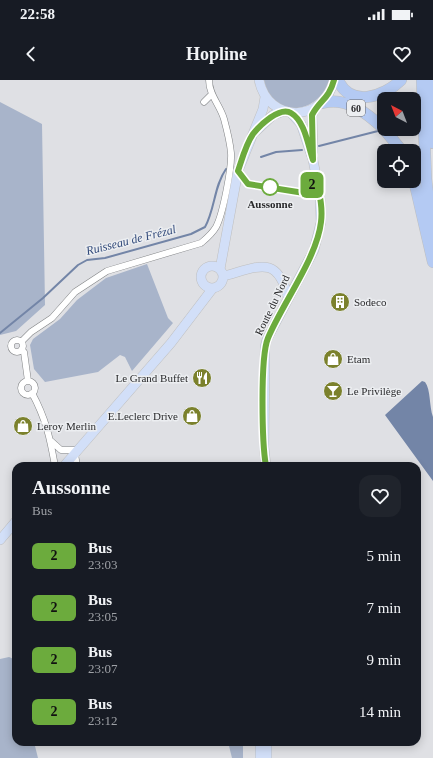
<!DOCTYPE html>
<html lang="fr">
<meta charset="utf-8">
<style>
:root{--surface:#171b24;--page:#20242c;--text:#f1f3f6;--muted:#9ea1a6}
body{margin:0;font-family:"Times New Roman",serif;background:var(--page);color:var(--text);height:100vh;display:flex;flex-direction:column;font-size:15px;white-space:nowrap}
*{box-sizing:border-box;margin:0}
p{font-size:13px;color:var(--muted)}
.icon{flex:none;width:22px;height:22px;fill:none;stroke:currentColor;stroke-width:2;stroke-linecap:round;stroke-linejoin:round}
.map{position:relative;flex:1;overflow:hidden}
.panel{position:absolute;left:12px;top:382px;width:409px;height:284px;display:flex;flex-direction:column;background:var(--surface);border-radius:12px;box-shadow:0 2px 10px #0003}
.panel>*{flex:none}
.badge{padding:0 8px;border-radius:6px;font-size:14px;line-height:26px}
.needle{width:26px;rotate:318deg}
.tools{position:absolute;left:377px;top:12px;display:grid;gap:8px}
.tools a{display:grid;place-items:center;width:44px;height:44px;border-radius:8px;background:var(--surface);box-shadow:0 2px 10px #0003;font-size:20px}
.map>.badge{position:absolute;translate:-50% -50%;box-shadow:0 0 0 2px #fff}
.round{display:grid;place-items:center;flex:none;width:42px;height:42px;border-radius:12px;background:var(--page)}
.headline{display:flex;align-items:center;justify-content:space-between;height:68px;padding:0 20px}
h1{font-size:19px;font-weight:600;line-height:30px}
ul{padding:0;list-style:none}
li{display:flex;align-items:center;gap:12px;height:52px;padding:0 20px}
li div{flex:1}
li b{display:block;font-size:15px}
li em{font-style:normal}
li .badge{min-width:44px;font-weight:700;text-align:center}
.status{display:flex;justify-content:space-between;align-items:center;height:28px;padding:0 20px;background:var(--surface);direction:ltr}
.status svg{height:11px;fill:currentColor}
header{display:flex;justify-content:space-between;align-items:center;height:52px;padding:0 20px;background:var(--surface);font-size:18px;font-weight:600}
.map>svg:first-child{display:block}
</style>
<div class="status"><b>22:58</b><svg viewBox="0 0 49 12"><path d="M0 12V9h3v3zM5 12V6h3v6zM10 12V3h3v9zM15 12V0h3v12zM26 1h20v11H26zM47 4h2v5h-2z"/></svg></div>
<header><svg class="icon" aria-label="back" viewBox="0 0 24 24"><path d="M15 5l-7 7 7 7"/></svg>Hopline<svg class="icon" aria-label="heart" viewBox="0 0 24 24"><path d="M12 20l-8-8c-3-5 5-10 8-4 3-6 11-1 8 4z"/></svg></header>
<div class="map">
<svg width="433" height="678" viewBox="0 0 433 678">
<rect width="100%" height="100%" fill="#dfe0e4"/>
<!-- green -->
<path fill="#a8b4ca" d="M264,0H329C318,36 272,39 264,0Z
M0,22L42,44L45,225L16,251L0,255Z
M147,184L168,238L173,243L132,291L125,277L120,275L98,292L45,302L34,289L30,265L33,259L60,239L77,220L106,198Z
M9,577L16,580V662H34L38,678H0V579Z
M228,662H243V678H232Z"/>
<!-- water -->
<path fill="#7385a7" d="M422,301L425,302C431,310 429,326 433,337V401L385,335Z"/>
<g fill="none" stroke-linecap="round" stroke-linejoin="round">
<!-- stream -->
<path stroke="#7385a7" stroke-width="2" d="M319,66L378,51
M261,77L276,72L302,70
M0,253L43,218L78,185L87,180L105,178L191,154L205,147C215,129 214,106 226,89"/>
<defs>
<path id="street" d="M204,22L212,14
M11 266a6 6 0 1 1 12 0a6 6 0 1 1-12 0Z
M22,261L31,252L52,238L75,212L107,191L201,163C207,158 212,154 216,147C223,134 232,87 231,73C230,62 227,50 224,39C220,25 209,15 209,0
M21,270L24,272L28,301
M21 308a7 7 0 1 1 14 0a7 7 0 1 1-14 0Z
M32,313C46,339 50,358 55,386
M51,361L61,370H78
M75,374L77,386"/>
<path id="primary" d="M259,0C268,44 324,43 334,0
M256,51L273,35L284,31
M313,71L312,35L315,28
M201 197a11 11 0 1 1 22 0a11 11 0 1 1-22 0Z
M220,189L238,91L263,29L265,17
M224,196C258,187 277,174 288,217
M64,386L171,263L213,208
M266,386L264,367L265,267L267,259L314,170L321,142L320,116L313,80L301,44L291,33
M0,460L16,441
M260,662V678
M267,678V662"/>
<path id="highway" d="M338,0C350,28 384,17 401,0
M422,0L426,99L433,160
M431,0L433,63
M322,23C346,16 367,33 384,49
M384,49L402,71
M414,100L433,182"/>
</defs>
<!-- street casing -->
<use href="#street" stroke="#818385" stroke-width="7"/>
<!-- primary casing -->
<use href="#primary" stroke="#bfbfbf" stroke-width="10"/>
<!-- highway casing -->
<use href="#highway" stroke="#bfbfbf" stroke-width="12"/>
<!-- street -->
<use href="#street" stroke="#fff" stroke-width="6"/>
<!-- primary -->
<use href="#primary" stroke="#d2dff8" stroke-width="9"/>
<!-- highway -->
<use href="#highway" stroke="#b4caf3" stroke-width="11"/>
</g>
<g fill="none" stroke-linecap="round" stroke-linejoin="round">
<defs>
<path id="line" d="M266,386C262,364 260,277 268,258C282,224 317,178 321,142C323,127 319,112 316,97L304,113L248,104L238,91C242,79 246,64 253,54C260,45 280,26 291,33C305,41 308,66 313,80L312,35C320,20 329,19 334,0"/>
</defs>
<!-- line casing -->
<use href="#line" stroke="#fff" stroke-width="9"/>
<!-- line -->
<use href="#line" stroke="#6cab3d" stroke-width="6"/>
</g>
<!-- icons -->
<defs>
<symbol id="building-disc" viewBox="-11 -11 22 22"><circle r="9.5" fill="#7b812c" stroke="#eceef1"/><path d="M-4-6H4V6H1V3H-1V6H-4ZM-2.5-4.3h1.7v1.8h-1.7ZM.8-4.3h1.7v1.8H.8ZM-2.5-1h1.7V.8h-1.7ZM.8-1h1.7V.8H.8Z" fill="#fff"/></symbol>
<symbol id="shop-disc" viewBox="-11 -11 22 22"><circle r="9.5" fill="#7b812c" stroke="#eceef1"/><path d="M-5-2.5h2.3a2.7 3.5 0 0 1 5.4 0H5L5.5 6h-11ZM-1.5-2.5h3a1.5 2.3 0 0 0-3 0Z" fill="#fff"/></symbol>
<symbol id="restaurant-disc" viewBox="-11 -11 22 22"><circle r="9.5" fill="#7b812c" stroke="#eceef1"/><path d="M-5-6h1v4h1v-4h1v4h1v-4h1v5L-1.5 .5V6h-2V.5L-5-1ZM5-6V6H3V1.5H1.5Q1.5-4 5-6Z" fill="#fff"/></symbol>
<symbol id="bar-disc" viewBox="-11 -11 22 22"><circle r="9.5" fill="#7b812c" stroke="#eceef1"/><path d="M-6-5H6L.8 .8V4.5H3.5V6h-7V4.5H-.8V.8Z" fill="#fff"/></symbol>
</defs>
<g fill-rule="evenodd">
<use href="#building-disc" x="329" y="211" width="22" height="22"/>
<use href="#shop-disc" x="322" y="268" width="22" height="22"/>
<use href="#restaurant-disc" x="191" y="287" width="22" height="22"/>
<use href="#bar-disc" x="322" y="300" width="22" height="22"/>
<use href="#shop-disc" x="181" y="325" width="22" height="22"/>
<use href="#shop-disc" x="12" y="335" width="22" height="22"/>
</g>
<!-- markers -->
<circle fill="#fff" stroke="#6cab3d" stroke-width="2" cx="270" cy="107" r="8"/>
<g text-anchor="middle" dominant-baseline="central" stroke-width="3" stroke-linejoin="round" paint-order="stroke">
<!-- shield labels -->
<rect fill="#eceef1" stroke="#646466" stroke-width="1" x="347" y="20" width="18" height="16" rx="3"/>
<g font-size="10" font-weight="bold" fill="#29292b">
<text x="356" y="28">60</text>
</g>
<!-- stop labels -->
<g font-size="11" font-weight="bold" fill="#29292b" stroke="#eceef1">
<text x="270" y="124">Aussonne</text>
</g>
<!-- poi labels -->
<g font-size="11" fill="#29292b" stroke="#eceef1" text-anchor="start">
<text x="354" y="222">Sodeco</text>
<text x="347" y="279">Etam</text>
<text x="188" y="298" text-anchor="end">Le Grand Buffet</text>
<text x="347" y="311">Le Privilège</text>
<text x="178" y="336" text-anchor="end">E.Leclerc Drive</text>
<text x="37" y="346">Leroy Merlin</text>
</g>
<!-- street labels -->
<g font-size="11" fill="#29292b" stroke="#eceef1">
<text transform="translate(272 225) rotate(-64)">Route du Nord</text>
</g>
<!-- water labels -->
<g font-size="12" font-style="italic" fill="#324a7a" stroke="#eceef1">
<text transform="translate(131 160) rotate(-14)">Ruisseau de Frézal</text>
</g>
</g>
</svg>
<div class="tools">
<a><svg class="needle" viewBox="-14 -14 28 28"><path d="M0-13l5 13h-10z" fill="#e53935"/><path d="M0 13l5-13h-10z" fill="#9ea1a6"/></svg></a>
<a><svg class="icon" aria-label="locate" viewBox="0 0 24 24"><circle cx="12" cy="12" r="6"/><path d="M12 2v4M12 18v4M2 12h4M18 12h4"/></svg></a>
</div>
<b class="badge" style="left:312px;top:105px;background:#6cab3d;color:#111">2</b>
<section class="panel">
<div class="headline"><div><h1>Aussonne</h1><p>Bus</p></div><a class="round"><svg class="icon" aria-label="heart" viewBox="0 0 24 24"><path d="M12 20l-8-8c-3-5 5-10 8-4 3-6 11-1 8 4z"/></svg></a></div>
<ul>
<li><span class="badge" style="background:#6cab3d;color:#111">2</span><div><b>Bus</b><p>23:03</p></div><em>5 min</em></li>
<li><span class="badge" style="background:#6cab3d;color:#111">2</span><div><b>Bus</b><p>23:05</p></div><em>7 min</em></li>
<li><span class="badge" style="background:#6cab3d;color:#111">2</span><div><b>Bus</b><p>23:07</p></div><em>9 min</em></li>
<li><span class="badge" style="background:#6cab3d;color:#111">2</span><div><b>Bus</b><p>23:12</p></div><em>14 min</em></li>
</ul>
</section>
</div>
